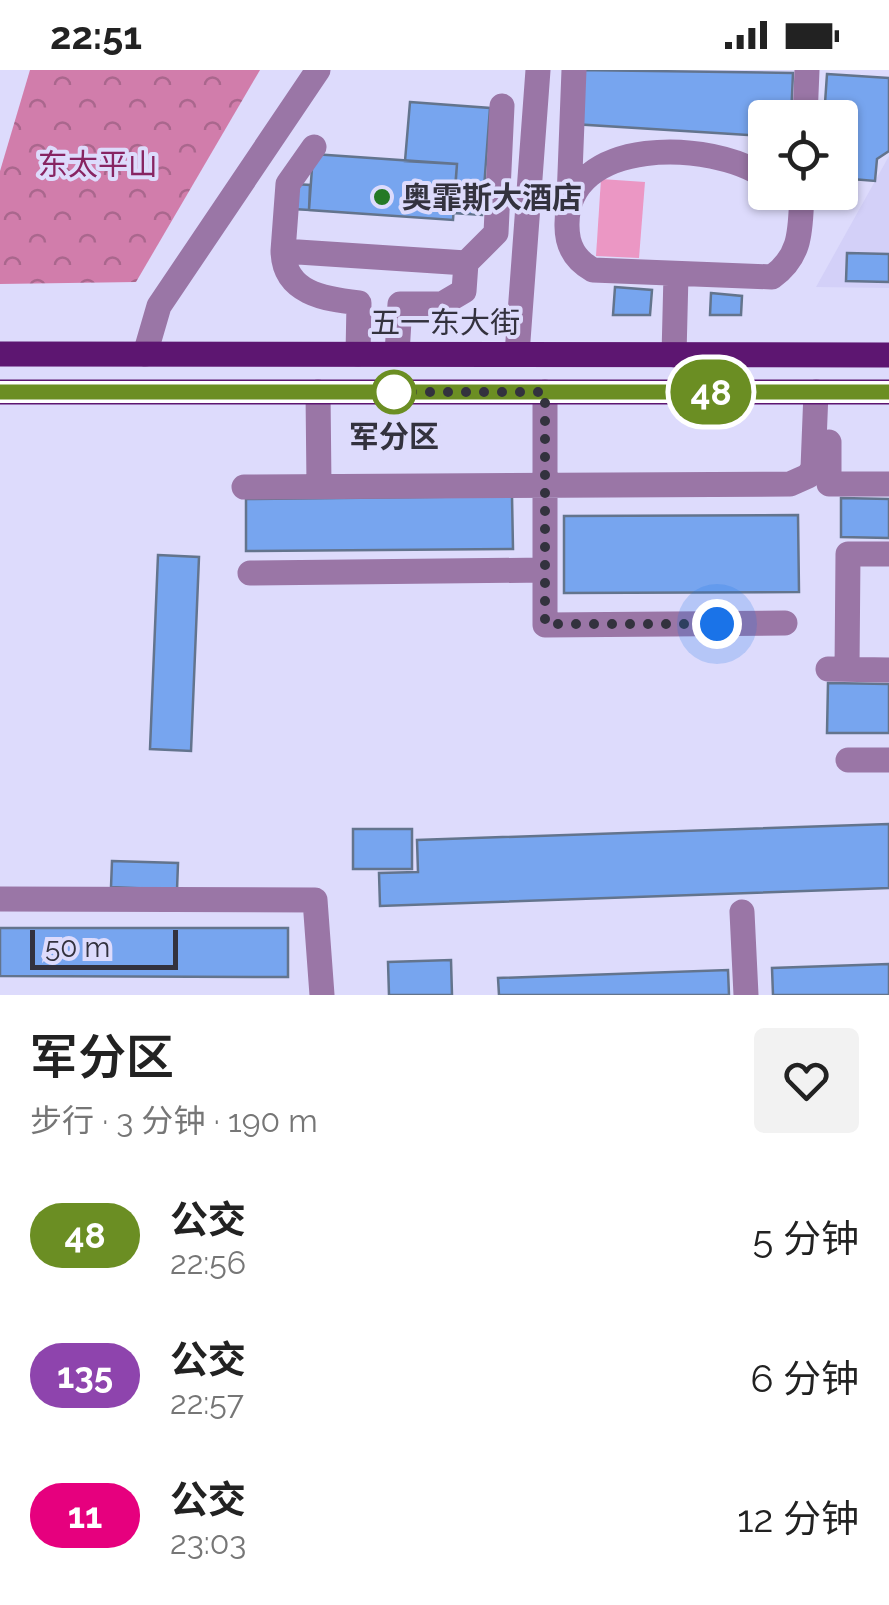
<!DOCTYPE html>
<html lang="zh">
<meta charset="utf-8">
<style>
:root{--surface:#fff;--page:#f2f2f2;--text:#222;--muted:#767676}
body{margin:0;font-family:Raleway,"Noto Sans SC",sans-serif;background:var(--page);color:var(--text);height:100vh;display:flex;flex-direction:column;font-size:38px;white-space:nowrap}
*{box-sizing:border-box;margin:0}
p{font-size:32px;color:var(--muted)}
.icon{flex:none;width:55px;height:55px;fill:none;stroke:currentColor;stroke-width:2;stroke-linecap:round;stroke-linejoin:round}
.map{position:relative;height:925px;overflow:hidden}
.sheet{display:flex;flex-direction:column;background:var(--surface);flex:1}
.sheet>*{flex:none}
.badge{padding:0 20px;border-radius:32px;font-size:35px;line-height:65px}
.tools{position:absolute;left:748px;top:30px;display:grid;gap:20px}
.tools a{display:grid;place-items:center;width:110px;height:110px;border-radius:10px;background:var(--surface);box-shadow:0 2px 8px #0004;font-size:50px}
.scale{position:absolute;left:30px;bottom:25px;width:148px;box-sizing:border-box;padding-left:10px;border:5px solid #33323e;border-top:0;font-size:28px;line-height:35px;white-space:nowrap;color:#33323e;-webkit-text-stroke:8px #dddbfc;paint-order:stroke}
.you{position:absolute;width:50px;height:50px;margin:-25px;border:8px solid #fff;border-radius:50%;background:#1a73e8;box-shadow:0 0 0 15px #1a73e833}
.map>.badge{position:absolute;translate:-50% -50%;box-shadow:0 0 0 5px #fff}
.round{display:grid;place-items:center;flex:none;width:105px;height:105px;border-radius:10px;background:var(--page)}
.summary{display:flex;align-items:center;justify-content:space-between;height:170px;padding:0 30px}
h1{font-size:48px;font-weight:600;line-height:75px}
ul{padding:0;list-style:none}
li{display:flex;align-items:center;gap:30px;height:140px;padding:0 30px}
li div{flex:1}
li b{display:block;font-size:38px}
li em{font-style:normal}
li .badge{min-width:110px;font-weight:700;text-align:center}
.status{display:flex;justify-content:space-between;align-items:center;height:70px;padding:0 50px;background:var(--surface);direction:ltr}
.status svg{height:28px;fill:currentColor}
.map>svg:first-child{display:block}
</style>
<div class="status"><b>22:51</b><svg viewBox="0 0 49 12"><path d="M0 12V9h3v3zM5 12V6h3v6zM10 12V3h3v9zM15 12V0h3v12zM26 1h20v11H26zM47 4h2v5h-2z"/></svg></div>
<div class="map">
<svg width="889" height="925" viewBox="0 0 889 925">
<defs>
<pattern id="forest-crowns" width="20" height="18" patternUnits="userSpaceOnUse" patternTransform="scale(2.5)"><rect width="20" height="18" fill="#d17dab"/><path d="M2 6a3 3 0 1 1 6 0M12 15a3 3 0 1 1 6 0" fill="none" stroke="#aa678d"/></pattern>
</defs>
<rect width="100%" height="100%" fill="#dddbfc"/>
<!-- built -->
<path fill="#d3d0f8" d="M889,86V218L816,217Z"/>
<!-- forest -->
<path fill="url(#forest-crowns)" d="M30,0H260L136,212L0,214V101Z"/>
<!-- garden -->
<path fill="#eb97c4" d="M601,109L645,112L639,188L596,186Z"/>
<!-- building -->
<path fill="#77a5ef" stroke="#63748d" stroke-width="2.5" d="M576,0L793,3L791,48H765V66L573,54Z
M827,4L889,8V81L877,89L875,111L840,108V48H824Z
M410,32L490,38L482,145L453,143L457,94L405,91Z
M313,84L457,94L453,150L309,140Z
M295,114L310,115L309,140L293,139Z
M847,183L889,184V212L846,211Z
M615,217L652,220L650,245H613Z
M711,223L742,226L741,245H710Z
M512,426L513,479L246,481V429Z
M841,428L889,429V468L841,467Z
M798,445L799,522L564,523V446Z
M158,485L199,487L191,681L150,679Z
M828,613L889,614V663H827Z
M889,754V818L380,836L379,803L418,802L417,770Z
M353,759H412V799H353Z
M112,791L178,793L177,820L111,817Z
M0,858H288V907L0,906Z
M451,890L452,925H389L388,892Z
M889,894V925H773L772,898Z
M728,900L729,925H499L498,908Z"/>
<g fill="none" stroke-linecap="round" stroke-linejoin="round">
<!-- minor -->
<path stroke="#9a76a6" stroke-width="25" d="M805,48L807,0
M765,107C713,70 565,65 567,156C567,176 575,190 593,200L772,207C803,185 800,157 802,122
M569,129L574,0
M283,181L288,114L314,77
M466,193L496,163L502,36
M145,284L159,236L318,0
M358,284L359,233C324,229 284,223 283,181L466,193L464,221L442,234H400L397,284
M517,284L538,0
M674,285L676,204
M318,322L319,416
M545,322V555L785,553
M829,372V414H889
M244,417L790,414L808,406L813,398L816,322
M250,503L545,500
M828,599L889,600
M847,599L848,484H889
M848,690H889
M0,829L315,830L322,925
M742,842L746,925"/>
<!-- major -->
<path stroke="#5d1671" stroke-width="25" d="M0,284L889,285
M0,322H889"/>
</g>
<g fill="none" stroke-linecap="round" stroke-linejoin="round">
<defs>
<path id="line" d="M0,322H889"/>
</defs>
<!-- line casing -->
<use href="#line" stroke="#fff" stroke-width="22"/>
<!-- line -->
<use href="#line" stroke="#6b8e23" stroke-width="15"/>
<!-- walk -->
<path stroke="#33323e" stroke-width="10" stroke-dasharray="0 18" d="M394,322H545V554H717"/>
</g>
<!-- markers -->
<circle fill="#257925" stroke="#dddbfc" stroke-width="4" cx="382" cy="127" r="10"/>
<circle fill="#fff" stroke="#6b8e23" stroke-width="5" cx="394" cy="322" r="20"/>
<g text-anchor="middle" dominant-baseline="central" stroke-width="8" stroke-linejoin="round" paint-order="stroke">
<!-- park labels -->
<g font-size="30" fill="#872462" stroke="#dddbfc">
<text x="98" y="94">东太平山</text>
</g>
<!-- poi labels -->
<g font-size="30" font-weight="bold" fill="#33323e" stroke="#dddbfc" text-anchor="start">
<text x="402" y="127">奥霏斯大酒店</text>
</g>
<!-- street labels -->
<g font-size="30" fill="#33323e" stroke="#dddbfc">
<text x="445" y="252">五一东大街</text>
</g>
<!-- stop labels -->
<g font-size="30" font-weight="bold" fill="#33323e" stroke="#dddbfc">
<text x="394" y="366">军分区</text>
</g>
</g>
</svg>
<div class="tools">
<a><svg class="icon" aria-label="locate" viewBox="0 0 24 24"><circle cx="12" cy="12" r="6"/><path d="M12 2v4M12 18v4M2 12h4M18 12h4"/></svg></a>
</div>
<div class="scale">50 m</div>
<div class="you" style="left:717px;top:554px"></div>
<b class="badge" style="left:711px;top:322px;background:#6b8e23;color:#fff">48</b>
</div>
<section class="sheet">
<div class="summary"><div><h1>军分区</h1><p>步行 · 3 分钟 · 190 m</p></div><a class="round"><svg class="icon" aria-label="heart" viewBox="0 0 24 24"><path d="M12 20l-8-8c-3-5 5-10 8-4 3-6 11-1 8 4z"/></svg></a></div>
<ul>
<li><span class="badge" style="background:#6b8e23;color:#fff">48</span><div><b>公交</b><p>22:56</p></div><em>5 分钟</em></li>
<li><span class="badge" style="background:#8e44ad;color:#fff">135</span><div><b>公交</b><p>22:57</p></div><em>6 分钟</em></li>
<li><span class="badge" style="background:#e6007e;color:#fff">11</span><div><b>公交</b><p>23:03</p></div><em>12 分钟</em></li>
</ul>
</section>
